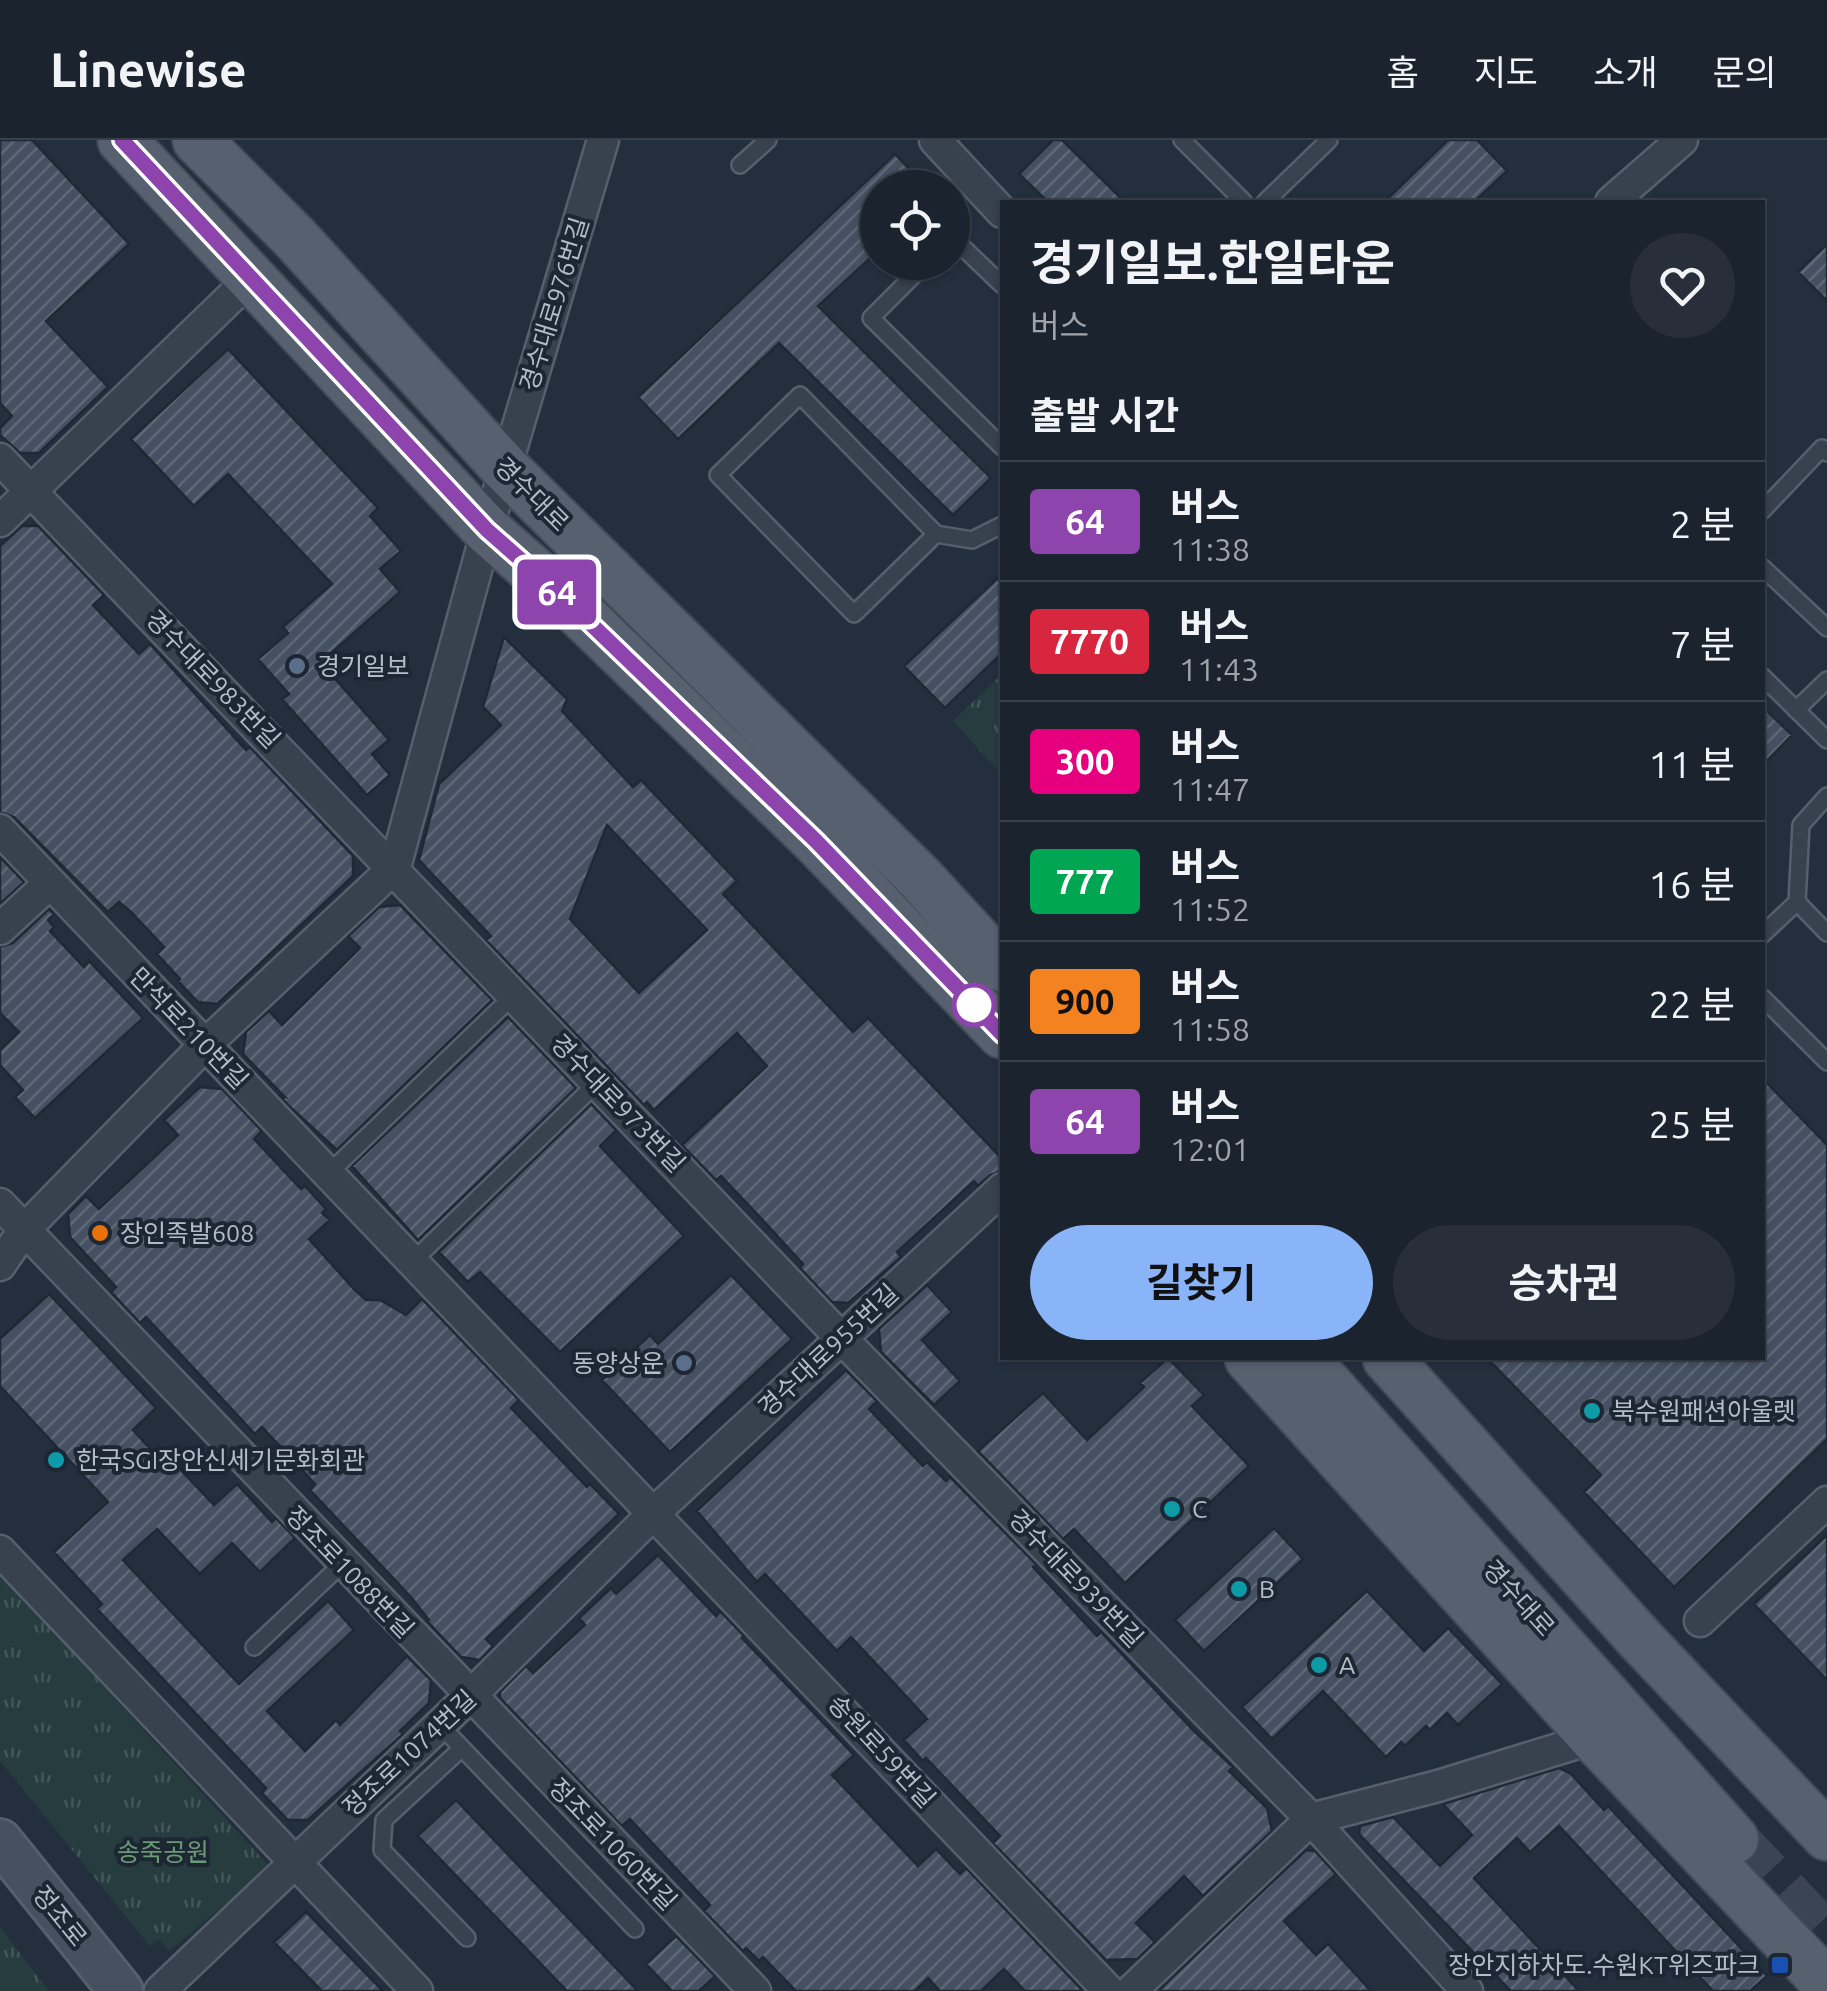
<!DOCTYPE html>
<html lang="ko">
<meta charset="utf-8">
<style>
:root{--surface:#1b232e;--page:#282f3a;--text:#f1f3f6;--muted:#a0a4aa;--line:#39404a;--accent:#8ab4f8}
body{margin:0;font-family:Ubuntu,"Noto Sans KR",sans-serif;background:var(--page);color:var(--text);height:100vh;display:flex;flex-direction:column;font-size:38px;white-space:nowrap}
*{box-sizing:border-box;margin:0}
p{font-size:32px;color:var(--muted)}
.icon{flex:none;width:55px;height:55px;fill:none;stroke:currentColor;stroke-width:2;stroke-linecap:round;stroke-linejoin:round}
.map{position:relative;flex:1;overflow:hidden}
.sheet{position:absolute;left:1000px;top:60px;width:765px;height:1160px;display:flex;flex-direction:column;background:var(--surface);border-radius:0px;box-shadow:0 2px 8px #0004,0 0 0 2px var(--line)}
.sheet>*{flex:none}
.badge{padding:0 20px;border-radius:8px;font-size:35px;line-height:65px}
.controls{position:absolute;left:860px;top:30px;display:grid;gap:20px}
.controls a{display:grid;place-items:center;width:110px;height:110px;border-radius:50%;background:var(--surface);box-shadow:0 2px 8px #0004,0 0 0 2px var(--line);font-size:50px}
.map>.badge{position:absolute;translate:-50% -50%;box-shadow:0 0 0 5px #fff}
h2{padding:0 30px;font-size:38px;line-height:90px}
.round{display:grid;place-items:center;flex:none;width:105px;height:105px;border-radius:52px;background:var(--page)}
.overview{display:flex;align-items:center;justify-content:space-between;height:170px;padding:0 30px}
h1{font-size:48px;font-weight:700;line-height:75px}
.primary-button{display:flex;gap:20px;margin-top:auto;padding:20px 30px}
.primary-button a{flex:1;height:115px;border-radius:60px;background:var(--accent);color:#111;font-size:40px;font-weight:700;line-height:115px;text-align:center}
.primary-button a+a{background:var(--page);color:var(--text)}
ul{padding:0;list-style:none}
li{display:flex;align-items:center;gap:30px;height:120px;padding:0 30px;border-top:2px solid var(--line)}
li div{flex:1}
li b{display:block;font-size:38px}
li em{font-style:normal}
li .badge{min-width:110px;font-weight:700;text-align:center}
header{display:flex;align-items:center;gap:60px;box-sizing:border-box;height:140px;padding:0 50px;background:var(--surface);border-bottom:2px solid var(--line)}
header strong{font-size:48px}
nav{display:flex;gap:55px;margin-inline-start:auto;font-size:35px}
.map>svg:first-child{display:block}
</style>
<header>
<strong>Linewise</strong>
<nav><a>홈</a><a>지도</a><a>소개</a><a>문의</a></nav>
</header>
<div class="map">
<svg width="1827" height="1851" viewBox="0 0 1827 1851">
<defs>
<pattern id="park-tufts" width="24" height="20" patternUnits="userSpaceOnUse" patternTransform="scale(2.5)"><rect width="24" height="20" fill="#263c3f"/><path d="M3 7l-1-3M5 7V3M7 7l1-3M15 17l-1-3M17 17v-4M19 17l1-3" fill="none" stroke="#435659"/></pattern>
<pattern id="building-hatch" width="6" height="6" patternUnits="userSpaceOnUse" patternTransform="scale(2.5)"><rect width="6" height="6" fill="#455162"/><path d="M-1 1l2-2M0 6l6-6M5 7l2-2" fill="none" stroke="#5d6877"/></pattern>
</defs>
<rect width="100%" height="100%" fill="#242f3e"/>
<!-- park -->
<path fill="url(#park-tufts)" d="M1002,534V635L953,581Z
M0,1434L270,1727L169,1811L159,1799L150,1806L0,1621Z
M0,1787L49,1851H0Z"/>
<!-- building -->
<path fill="url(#building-hatch)" stroke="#1f2835" stroke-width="2.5" fill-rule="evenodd" d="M0,0H32L129,104L46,181L108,247L39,313H20L0,295V288L12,276L0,263Z
M1053,0H1062L1125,62H1048L1019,34Z
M1448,0H1477L1507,31L1474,62H1384Z
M895,14L927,48H878V111L818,166L991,338L953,375L779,203L678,299L638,257Z
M1827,104V161L1798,132Z
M228,209L378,368L370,376L401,411L380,429L400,452L330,514V533L389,600L372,614L390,635L367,655L282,559L289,554L258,519L288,493L283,487L332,444L228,334L194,366L131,299Z
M22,386H38L104,455L93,465L139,514L150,504L246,610L250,607L353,716V736L217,864L198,862L178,841L180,839L157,814L164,807L131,772L119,762L108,772L14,677L0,672V406Z
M1002,434V513L945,568L904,526Z
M504,497L567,559L562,571L633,647L641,640L737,741L723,754L853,892L868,878L1002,1019V1031L990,1035L978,1046L974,1041L897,1112L901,1117L848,1163L832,1162L800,1128L803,1124L758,1075L721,1036L716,1040L682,1005L767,926L737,893L654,970L647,962L644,965L486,800L491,796L419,720L439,644L501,585L483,567ZM607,685L707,790L639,853L570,779Z
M1762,566L1792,595L1762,626Z
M0,717L24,742L0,764Z
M400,765L492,860L337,1010L289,966L280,956L285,957L243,914L246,892L269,871L282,885L360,808L348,796L379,767Z
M49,769L54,774L48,780L54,787L50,791L84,827L89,821L143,878L35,978L15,957L23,950L0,925V910L19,892L0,873V807L13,803Z
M508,877L576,948L418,1100L352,1026Z
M1762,938L1827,1005V1299L1674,1447L1584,1352L1601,1335L1487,1218H1762Z
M200,947L222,949L262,991L254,999L301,1049L305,1046L326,1069L322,1073L330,1080L309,1099L353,1148L366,1160H380L406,1175L422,1159L519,1260L511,1268L587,1347L590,1344L619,1374L486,1499L493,1506L480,1520L461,1517L427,1481L429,1480L411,1457L310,1350L315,1344L262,1287L255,1294L146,1177L140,1183L111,1152L116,1147L70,1097L68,1074L86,1056L99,1069L178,995L164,980Z
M591,964L616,990L600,1006L684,1096L560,1212L480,1132L468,1142L439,1112Z
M731,1135L792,1199L670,1312L602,1240L650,1195L658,1204Z
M927,1145L952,1172L922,1200L960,1241L934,1265L881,1212L879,1189Z
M49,1154L156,1268L133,1290L171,1331L177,1326L214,1365L237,1344L272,1382L276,1378L295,1398L260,1432L232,1403L200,1434L157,1389L123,1420L239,1544L328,1461L354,1490L267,1571L305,1611L336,1580L340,1585L407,1516L431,1540L429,1563L400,1591L403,1594L308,1680H288L262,1653L266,1648L97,1469L102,1464L54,1412L108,1362L0,1246V1199Z
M1168,1218L1204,1255L1192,1266L1249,1326L1125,1443L1074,1389L1063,1399L978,1311L1043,1253L1087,1300L1144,1247L1140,1243Z
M846,1230L877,1261L869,1269L923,1326L927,1322L946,1341L950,1337L1036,1424L1033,1427L1097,1496L1101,1492L1194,1591L1233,1627L1229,1631L1267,1668L1272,1691L1203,1756L1184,1736L1136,1783L1155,1802L1137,1819L1106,1820L993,1703L1000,1696L926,1618L923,1621L904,1600L927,1579L895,1544L851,1497L837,1511L765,1434L757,1442L697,1371Z
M1274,1388L1303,1419L1204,1511L1175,1480Z
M1827,1395V1540L1754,1464Z
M658,1415L716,1476L720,1471L744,1496L742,1498L854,1615L832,1635L918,1726L936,1709L960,1734L966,1728L1083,1851H1025L1004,1829L981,1851H940L928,1838L915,1851H796L763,1817L759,1821L746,1808L743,1811L704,1771L710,1765L630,1679L622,1686L500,1558V1552L526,1526L533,1533L585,1485L579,1478L611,1448L616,1454Z
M1367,1451L1424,1511L1448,1488L1502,1544L1458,1585L1447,1573L1430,1590L1426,1586L1405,1606L1401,1602L1386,1617L1323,1551L1272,1599L1242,1567Z
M1559,1628L1571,1634L1604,1670L1608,1666L1767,1836L1750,1851H1713L1559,1686L1530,1712L1517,1698L1474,1738L1579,1851H1511L1359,1694L1360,1686L1393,1677L1440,1726L1472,1695L1443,1664Z
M456,1660L638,1851H567L418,1696Z
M1306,1710L1315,1711L1336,1734L1284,1781L1316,1815L1328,1804L1371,1851H1158Z
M306,1772L383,1851H322L274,1802Z
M676,1796L715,1836L699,1851H672L646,1824Z"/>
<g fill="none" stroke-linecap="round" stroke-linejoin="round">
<!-- primary-tunnel -->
<path stroke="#3a4453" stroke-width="48" stroke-dasharray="48 24" stroke-linecap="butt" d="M1734,1699L1827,1797"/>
<defs>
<path id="lane" d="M1182,0L1244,62
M740,25L768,0
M1265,62L1329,0
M952,97L1002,145
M927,122L871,178L1002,307
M1762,371L1822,308L1827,313
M936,394L854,474L718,335L800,255L936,394L972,400L1002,385
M1762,427L1827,488
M1762,536L1827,600
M1796,570L1827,540
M1797,762L1827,793
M1762,795L1797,762L1801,685L1827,656
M1762,857L1827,922
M329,1033L515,854
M413,1121L598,942
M254,1507L342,1424
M440,1585L635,1789
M462,1608L384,1680L382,1710L467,1798"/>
<path id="street" d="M935,0L1002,72
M1611,62L1682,0
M0,319L841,1198L1311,1679L1467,1851
M0,381L251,138
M0,690L1109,1851
M0,789L50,743
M0,1064L755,1851
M0,1125L24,1090L205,905L395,727L487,390L603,0
M0,1411L417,1851
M1700,1481L1827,1362
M160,1851L470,1556L655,1372L1002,1049
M1131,1851L1311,1679L1438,1646L1594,1598"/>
<path id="secondary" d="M0,1701L121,1851"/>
<path id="primary" d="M122,0L487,390L564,458L816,701L1002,894
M197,0L296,99L505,328L921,739L1002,827
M1249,1218L1594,1598L1827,1844
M1304,1218L1734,1699
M1387,1218L1640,1499L1827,1696"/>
</defs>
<!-- lane casing -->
<use href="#lane" stroke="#565f6c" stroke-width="20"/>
<!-- street casing -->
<use href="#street" stroke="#565f6c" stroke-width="35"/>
<!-- secondary casing -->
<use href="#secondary" stroke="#565f6c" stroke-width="48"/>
<!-- primary casing -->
<use href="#primary" stroke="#414a57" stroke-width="52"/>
<!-- lane -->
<use href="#lane" stroke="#38414e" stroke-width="15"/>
<!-- street -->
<use href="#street" stroke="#38414e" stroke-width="30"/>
<!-- secondary -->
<use href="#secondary" stroke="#465061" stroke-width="42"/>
<!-- primary -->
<use href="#primary" stroke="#56606e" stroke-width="48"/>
</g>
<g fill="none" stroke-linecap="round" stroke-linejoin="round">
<defs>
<path id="line" d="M122,0L487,390L564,458L816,701L1002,894"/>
</defs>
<!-- line casing -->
<use href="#line" stroke="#fff" stroke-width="22"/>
<!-- line -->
<use href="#line" stroke="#8e44ad" stroke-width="15"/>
</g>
<!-- markers -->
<g fill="#5c6f8a" stroke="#1d2633" stroke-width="4">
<circle cx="297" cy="526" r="10"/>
<circle cx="684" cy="1223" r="10"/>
</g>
<circle fill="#fff" stroke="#8e44ad" stroke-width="5" cx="974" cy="865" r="20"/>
<circle fill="#e8710a" stroke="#1d2633" stroke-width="4" cx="100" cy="1093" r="10"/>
<g fill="#0f9aa8" stroke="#1d2633" stroke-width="4">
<circle cx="1592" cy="1271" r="10"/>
<circle cx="56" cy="1320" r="10"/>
<circle cx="1172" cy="1369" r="10"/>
<circle cx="1239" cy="1449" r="10"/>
<circle cx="1319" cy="1525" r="10"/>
</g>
<rect fill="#1a4fb4" stroke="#1d2633" stroke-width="4" x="1770" y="1815" width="20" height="20" rx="5"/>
<g text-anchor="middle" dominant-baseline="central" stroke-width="8" stroke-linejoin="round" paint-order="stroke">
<!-- street labels -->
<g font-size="25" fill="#b4bcc9" stroke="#1d2633">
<text transform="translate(554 164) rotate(-73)">경수대로976번길</text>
<text transform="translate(532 354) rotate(45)">경수대로</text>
<text transform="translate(213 539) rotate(46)">경수대로983번길</text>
<text transform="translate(189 888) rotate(46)">만석로210번길</text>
<text transform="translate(618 963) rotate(46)">경수대로973번길</text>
<text transform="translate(828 1210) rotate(-43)">경수대로955번길</text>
<text transform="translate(350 1432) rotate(46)">정조로1088번길</text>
<text transform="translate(1076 1438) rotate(46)">경수대로939번길</text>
<text transform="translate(1519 1458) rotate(48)">경수대로</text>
<text transform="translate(882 1611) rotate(47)">송원로59번길</text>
<text transform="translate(409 1613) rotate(-43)">정조로1074번길</text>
<text transform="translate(613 1704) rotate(46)">정조로1060번길</text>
<text transform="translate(60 1776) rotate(51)">정조로</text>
</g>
<!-- poi labels -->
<g font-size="25" fill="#b4bcc9" stroke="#1d2633" text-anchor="start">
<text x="317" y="526">경기일보</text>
<text x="120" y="1093">장인족발608</text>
<text x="664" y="1223" text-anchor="end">동양상운</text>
<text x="1612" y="1271">북수원패션아울렛</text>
<text x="76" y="1320">한국SGI장안신세기문화회관</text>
<text x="1192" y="1369">C</text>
<text x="1259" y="1449">B</text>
<text x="1339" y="1525">A</text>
<text x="1760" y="1825" text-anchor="end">장안지하차도.수원KT위즈파크</text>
</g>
<!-- park labels -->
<g font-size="25" fill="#6b9a76" stroke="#1d2633">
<text x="163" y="1712">송죽공원</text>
</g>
</g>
</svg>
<div class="controls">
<a><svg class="icon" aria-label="locate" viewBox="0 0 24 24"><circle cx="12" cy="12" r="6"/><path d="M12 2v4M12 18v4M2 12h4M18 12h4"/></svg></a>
</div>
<b class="badge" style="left:557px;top:452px;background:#8e44ad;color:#fff">64</b>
<section class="sheet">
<div class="overview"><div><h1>경기일보.한일타운</h1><p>버스</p></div><a class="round"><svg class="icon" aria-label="heart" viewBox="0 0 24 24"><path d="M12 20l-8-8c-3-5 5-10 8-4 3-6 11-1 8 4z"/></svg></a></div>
<h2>출발 시간</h2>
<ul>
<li><span class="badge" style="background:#8e44ad;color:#fff">64</span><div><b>버스</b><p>11:38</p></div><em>2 분</em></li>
<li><span class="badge" style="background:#d7263d;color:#fff">7770</span><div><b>버스</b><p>11:43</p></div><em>7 분</em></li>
<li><span class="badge" style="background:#e6007e;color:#fff">300</span><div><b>버스</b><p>11:47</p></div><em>11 분</em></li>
<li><span class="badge" style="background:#00a651;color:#fff">777</span><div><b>버스</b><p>11:52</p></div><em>16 분</em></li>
<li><span class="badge" style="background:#f58220;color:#111">900</span><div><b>버스</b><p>11:58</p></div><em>22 분</em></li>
<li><span class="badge" style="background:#8e44ad;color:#fff">64</span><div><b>버스</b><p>12:01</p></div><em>25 분</em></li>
</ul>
<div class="primary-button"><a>길찾기</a><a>승차권</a></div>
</section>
</div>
